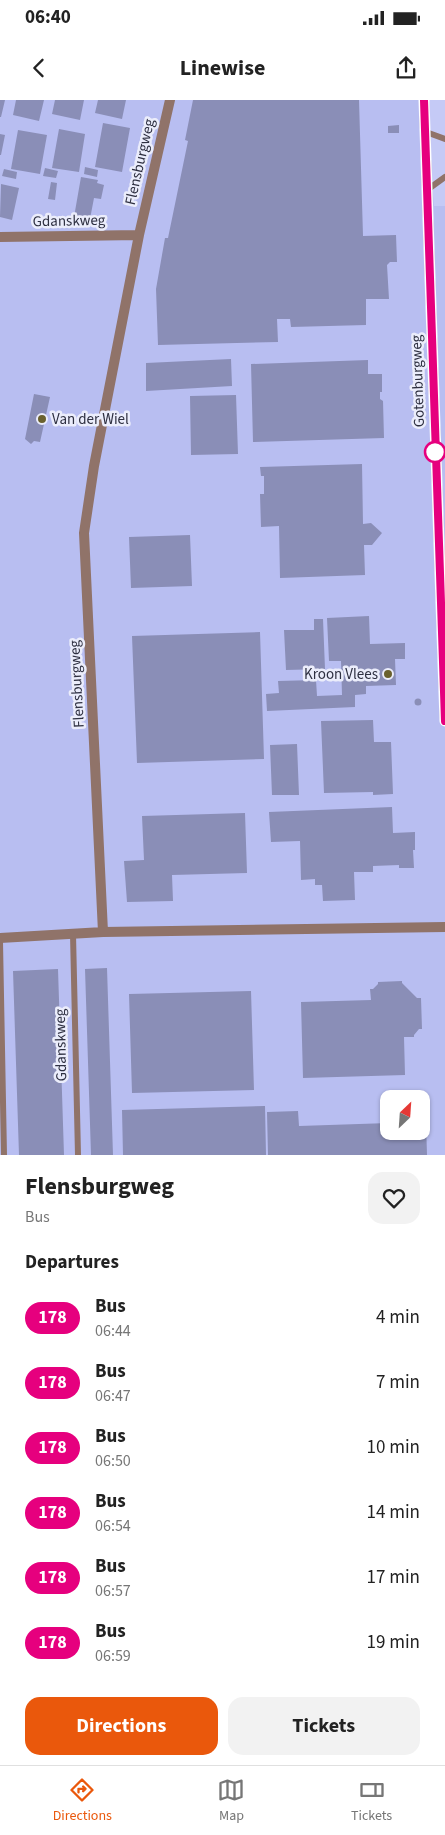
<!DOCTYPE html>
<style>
:root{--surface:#fff;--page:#f2f2f2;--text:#222;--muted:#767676;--line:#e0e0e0;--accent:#ea580c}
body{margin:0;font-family:"Source Sans 3",sans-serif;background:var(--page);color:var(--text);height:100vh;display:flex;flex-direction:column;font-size:19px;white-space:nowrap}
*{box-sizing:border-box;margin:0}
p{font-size:16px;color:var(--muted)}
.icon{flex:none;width:28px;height:28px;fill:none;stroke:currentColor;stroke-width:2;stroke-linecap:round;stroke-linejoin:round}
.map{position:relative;height:1055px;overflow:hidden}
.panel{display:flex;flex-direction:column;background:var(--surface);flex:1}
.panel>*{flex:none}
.badge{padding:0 10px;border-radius:16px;font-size:18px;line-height:32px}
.needle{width:32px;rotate:25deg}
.fabs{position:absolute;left:380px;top:990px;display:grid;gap:10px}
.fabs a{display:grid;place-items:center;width:50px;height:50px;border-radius:10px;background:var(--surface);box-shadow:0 1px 4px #0004;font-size:25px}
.map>.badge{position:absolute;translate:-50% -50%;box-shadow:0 0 0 2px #fff}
h2{padding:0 25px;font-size:19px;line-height:45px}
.round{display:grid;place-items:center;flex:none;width:52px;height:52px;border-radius:15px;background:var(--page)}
.overview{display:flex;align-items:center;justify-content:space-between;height:85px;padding:0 25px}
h1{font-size:24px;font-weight:700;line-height:38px}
.button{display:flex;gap:10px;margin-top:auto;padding:10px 25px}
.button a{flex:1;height:58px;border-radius:15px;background:var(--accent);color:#fff;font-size:20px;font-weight:700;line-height:58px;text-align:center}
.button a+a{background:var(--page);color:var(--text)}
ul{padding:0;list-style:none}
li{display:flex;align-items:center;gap:15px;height:65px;padding:0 25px}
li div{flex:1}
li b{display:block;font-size:19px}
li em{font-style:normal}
li .badge{min-width:55px;font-weight:700;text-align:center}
.status{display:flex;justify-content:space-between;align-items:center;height:35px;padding:0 25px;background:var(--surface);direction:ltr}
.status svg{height:14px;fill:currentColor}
header{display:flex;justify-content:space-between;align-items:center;height:65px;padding:0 25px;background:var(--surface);font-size:22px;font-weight:700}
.menu{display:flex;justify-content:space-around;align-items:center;height:70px;border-top:1px solid var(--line);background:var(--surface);font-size:14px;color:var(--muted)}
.menu a{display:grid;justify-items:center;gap:2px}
.menu .current{color:var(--accent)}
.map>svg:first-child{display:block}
</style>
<div class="status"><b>06:40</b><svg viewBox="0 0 49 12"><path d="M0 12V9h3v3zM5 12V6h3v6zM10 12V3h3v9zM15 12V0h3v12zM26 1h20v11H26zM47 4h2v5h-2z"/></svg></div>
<header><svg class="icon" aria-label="back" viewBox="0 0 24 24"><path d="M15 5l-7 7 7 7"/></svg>Linewise<svg class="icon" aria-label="share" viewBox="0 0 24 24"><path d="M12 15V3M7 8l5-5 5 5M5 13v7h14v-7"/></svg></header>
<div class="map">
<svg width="445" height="1055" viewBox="0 0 445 1055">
<rect width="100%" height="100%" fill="#c5caf6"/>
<!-- built -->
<path fill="#b8bef1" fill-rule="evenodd" d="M0,0H424L434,106H445V1055H0ZM389,999H421V1031H389Z"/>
<!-- building -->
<path fill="#8a8eb7" d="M0,0H5L1,17H0Z
M16,0H44L39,21L13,15Z
M55,0H84L80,20L52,14Z
M98,0H126L122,19L95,13Z
M193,0H359L363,136L396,135L397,162H390L387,165L389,199H366V225L291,227L290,219H277L278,242L158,245L156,189L165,138H168L188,41L185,40Z
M103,23L130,28L122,72L95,67Z
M399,25V33H388V26Z
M59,29L85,34L79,72L52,68Z
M18,30L47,35L40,74L11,69Z
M0,34L5,35L1,55H0Z
M85,67L98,70L97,77L84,74Z
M45,68L58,71L56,78L43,76Z
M4,69L17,72L16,79L2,76Z
M81,77L98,80L97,83L104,85L101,99L94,98L90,119L74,117Z
M51,82L57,83L55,100L48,99Z
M1,84L19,88L12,120L0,117Z
M231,259L232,286L146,291V263Z
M368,260V274H382V292H380V299L383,301L384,338L253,342L251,264Z
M34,294L50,297L40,342L34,341L31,344L25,339Z
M236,295L238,354L191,355L190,296Z
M362,364L363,424L371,423L382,433L372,445H364L365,475L280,478L279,426L261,427L260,394H264V376H261L260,367Z
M190,435L192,486L131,488L129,437Z
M369,516L370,544L405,543V559H395L396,585L366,586V594L355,595V607L267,611L266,594L279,593L278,581L316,580L317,596L342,595L341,561H329L327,518Z
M314,519H323L325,569L286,570L284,530H314Z
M260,532L264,659L137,663L132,536Z
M414.5 602a3.5 3.5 0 1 1 7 0a3.5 3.5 0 1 1-7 0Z
M373,620L374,642H391L393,694L373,695V692L324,693L321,621Z
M297,644L299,695H272L270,645Z
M392,707L393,733L415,732V750H413L414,768H399V765L373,766V772H354L355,800L323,801L322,785H315V779L301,780L300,741L271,742L269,712Z
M245,713L247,773L172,775L173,801L127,802L124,761L144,760L142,716Z
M107,868L113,1055H91L85,869Z
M58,869L64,1055H19L13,871Z
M402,881V883L417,898H421L422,929H419L414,935V937H404L405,975L303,978L301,902L371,900L370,889H373L378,884V882Z
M251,891L254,990L132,993L129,894Z
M265,1006L266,1055H123L122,1010Z
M298,1011L299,1026L389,1023V1031H421V1022H426L427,1055H268L267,1012Z"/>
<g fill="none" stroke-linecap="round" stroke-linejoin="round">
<!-- lane -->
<path stroke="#907369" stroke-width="6" d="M426,32L445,39
M427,90L445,77
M73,834L78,1055
M0,842L4,1055"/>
<!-- street -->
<path stroke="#907369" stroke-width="10" d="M170,0L139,135L94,366L84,433L103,832L445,827
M0,137L139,135
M0,838L103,832"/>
<!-- secondary -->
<path stroke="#71483a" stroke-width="10" d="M424,0L445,620"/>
</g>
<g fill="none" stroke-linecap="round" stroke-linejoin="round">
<defs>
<path id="line" d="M424,0L445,621"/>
</defs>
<!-- line casing -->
<use href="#line" stroke="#fff" stroke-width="11"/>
<!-- line -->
<use href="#line" stroke="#e6007e" stroke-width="8"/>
</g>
<!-- markers -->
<g fill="#6a612e" stroke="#ebedfb" stroke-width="2">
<circle cx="42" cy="319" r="5"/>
<circle cx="388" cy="574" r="5"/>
</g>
<circle fill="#fff" stroke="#e6007e" stroke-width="2.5" cx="435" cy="352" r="10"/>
<g text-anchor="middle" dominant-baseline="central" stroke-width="5" stroke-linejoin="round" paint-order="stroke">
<!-- street labels -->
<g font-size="15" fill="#2e3041" stroke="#ebedfb">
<text transform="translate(140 62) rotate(-77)">Flensburgweg</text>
<text transform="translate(69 121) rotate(-1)">Gdanskweg</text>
<text transform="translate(418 281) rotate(-92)">Gotenburgweg</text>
<text transform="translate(77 584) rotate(-93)">Flensburgweg</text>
<text transform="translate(61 945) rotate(-91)">Gdanskweg</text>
</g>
<!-- poi labels -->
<g font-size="15" fill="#2e3041" stroke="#ebedfb" text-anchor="start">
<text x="52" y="319">Van der Wiel</text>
<text x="378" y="574" text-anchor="end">Kroon Vlees</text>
</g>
</g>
</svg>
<div class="fabs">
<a><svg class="needle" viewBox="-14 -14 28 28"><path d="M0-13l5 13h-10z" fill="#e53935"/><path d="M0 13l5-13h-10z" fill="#767676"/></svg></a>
</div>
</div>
<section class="panel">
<div class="overview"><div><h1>Flensburgweg</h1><p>Bus</p></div><a class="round"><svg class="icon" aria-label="heart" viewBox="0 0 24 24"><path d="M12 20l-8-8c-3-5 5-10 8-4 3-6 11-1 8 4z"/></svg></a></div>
<h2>Departures</h2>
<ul>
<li><span class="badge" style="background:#e6007e;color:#fff">178</span><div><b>Bus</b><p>06:44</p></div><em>4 min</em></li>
<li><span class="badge" style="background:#e6007e;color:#fff">178</span><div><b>Bus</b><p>06:47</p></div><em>7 min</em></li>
<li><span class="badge" style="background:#e6007e;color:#fff">178</span><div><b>Bus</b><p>06:50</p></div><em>10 min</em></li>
<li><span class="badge" style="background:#e6007e;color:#fff">178</span><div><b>Bus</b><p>06:54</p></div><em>14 min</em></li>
<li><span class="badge" style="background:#e6007e;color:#fff">178</span><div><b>Bus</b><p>06:57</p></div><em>17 min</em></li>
<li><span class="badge" style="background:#e6007e;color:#fff">178</span><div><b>Bus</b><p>06:59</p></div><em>19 min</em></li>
</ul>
<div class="button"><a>Directions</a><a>Tickets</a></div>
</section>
<nav class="menu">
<a class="current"><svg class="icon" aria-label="directions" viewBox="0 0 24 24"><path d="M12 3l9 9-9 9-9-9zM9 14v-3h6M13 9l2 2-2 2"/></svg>Directions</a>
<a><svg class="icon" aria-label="map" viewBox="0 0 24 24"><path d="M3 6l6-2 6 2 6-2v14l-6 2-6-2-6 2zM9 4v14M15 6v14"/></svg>Map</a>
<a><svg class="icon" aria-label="tickets" viewBox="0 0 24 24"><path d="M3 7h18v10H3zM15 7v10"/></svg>Tickets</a>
</nav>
